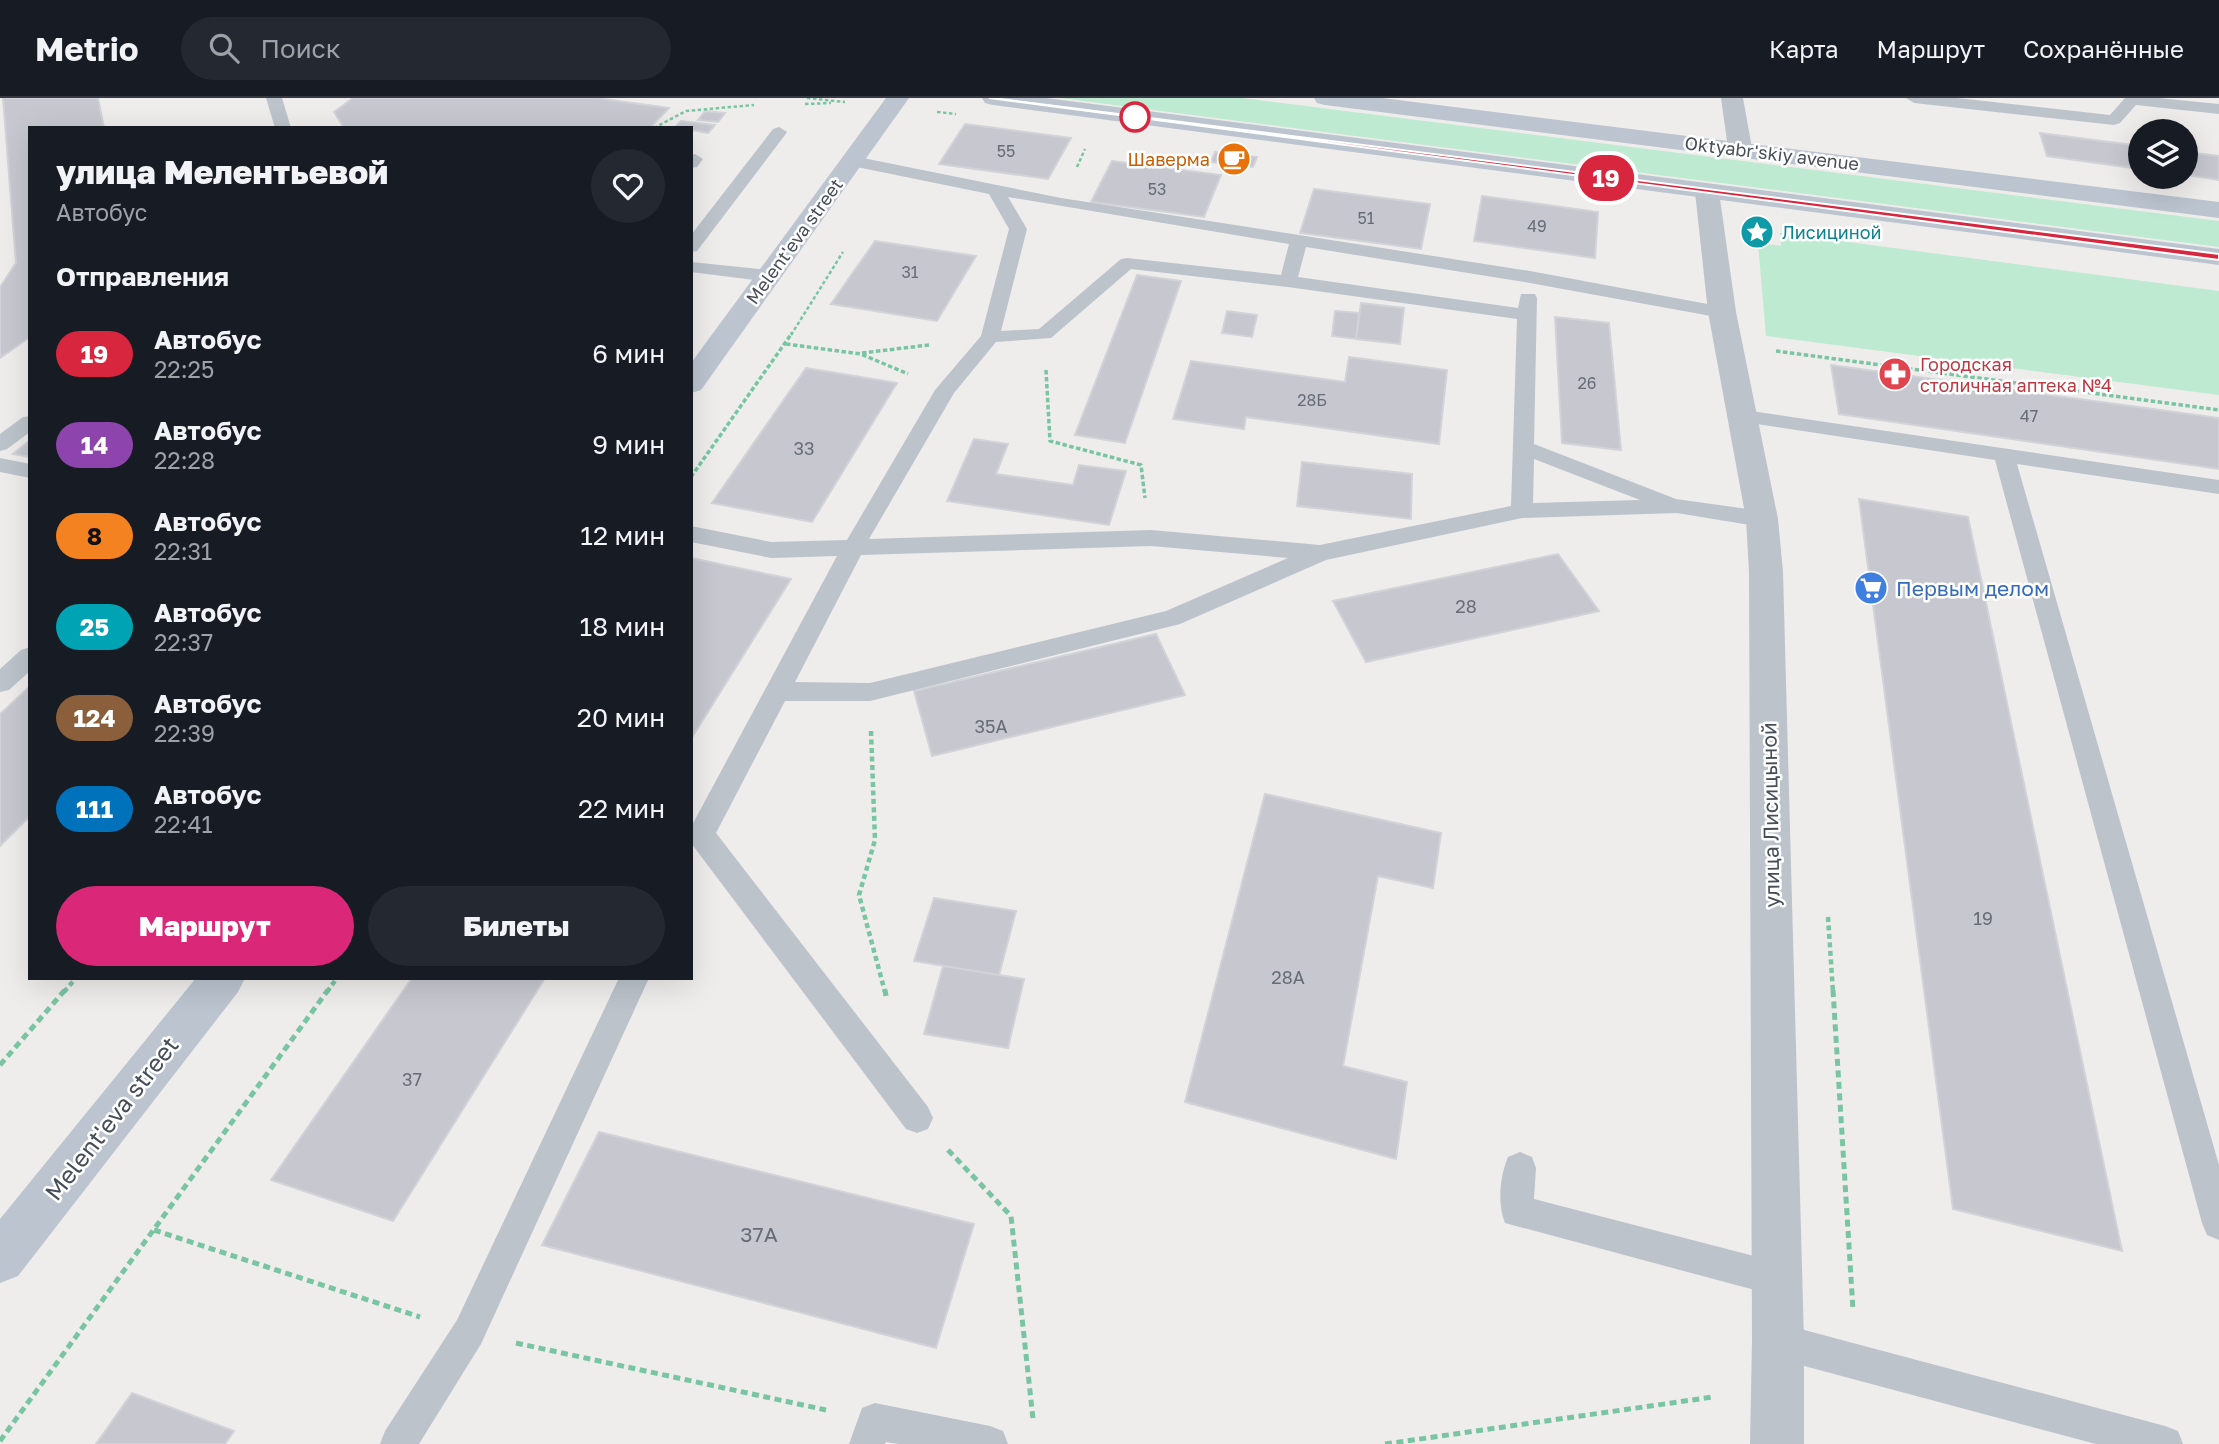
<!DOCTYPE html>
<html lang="ru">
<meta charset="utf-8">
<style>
:root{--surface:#171b24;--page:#242831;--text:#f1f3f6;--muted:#9ea1a6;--line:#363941;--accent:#db2777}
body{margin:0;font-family:"Golos Text",sans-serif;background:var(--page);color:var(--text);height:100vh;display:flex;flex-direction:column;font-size:26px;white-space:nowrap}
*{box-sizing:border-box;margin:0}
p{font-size:23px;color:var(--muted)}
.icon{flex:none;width:38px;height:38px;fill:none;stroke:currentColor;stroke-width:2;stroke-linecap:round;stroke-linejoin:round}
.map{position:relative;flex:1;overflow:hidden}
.sheet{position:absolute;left:28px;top:28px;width:665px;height:854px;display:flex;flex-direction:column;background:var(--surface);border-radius:0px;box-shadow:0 7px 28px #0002}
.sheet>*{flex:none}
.badge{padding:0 14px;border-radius:23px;font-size:24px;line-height:46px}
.fabs{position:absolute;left:2128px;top:21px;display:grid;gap:14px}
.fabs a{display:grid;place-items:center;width:70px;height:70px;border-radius:50%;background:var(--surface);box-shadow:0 7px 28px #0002;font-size:35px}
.map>.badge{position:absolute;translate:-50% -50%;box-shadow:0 0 0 4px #fff}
h2{padding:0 28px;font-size:26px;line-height:63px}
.round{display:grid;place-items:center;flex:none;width:74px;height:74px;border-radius:37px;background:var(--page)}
.headline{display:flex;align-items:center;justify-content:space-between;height:119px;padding:0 28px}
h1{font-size:33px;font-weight:800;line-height:52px}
.action{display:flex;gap:14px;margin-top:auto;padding:14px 28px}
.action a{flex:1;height:80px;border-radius:42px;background:var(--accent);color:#fff;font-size:28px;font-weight:800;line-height:80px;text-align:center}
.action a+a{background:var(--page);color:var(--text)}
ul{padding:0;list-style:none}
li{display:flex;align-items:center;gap:21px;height:91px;padding:0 28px}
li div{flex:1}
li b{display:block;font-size:26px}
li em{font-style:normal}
li .badge{min-width:77px;font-weight:700;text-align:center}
header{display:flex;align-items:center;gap:42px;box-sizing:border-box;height:98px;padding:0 35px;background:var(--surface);border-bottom:2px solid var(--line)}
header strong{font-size:33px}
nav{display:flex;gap:38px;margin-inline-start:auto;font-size:24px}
.search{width:490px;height:63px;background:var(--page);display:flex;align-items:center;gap:18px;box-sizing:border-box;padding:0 24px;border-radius:38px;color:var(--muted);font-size:26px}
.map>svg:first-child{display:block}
</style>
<header>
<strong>Metrio</strong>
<div class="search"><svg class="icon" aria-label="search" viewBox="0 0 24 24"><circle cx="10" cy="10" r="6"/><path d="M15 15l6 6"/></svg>Поиск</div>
<nav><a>Карта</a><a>Маршрут</a><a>Сохранённые</a></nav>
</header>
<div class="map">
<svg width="2219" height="1346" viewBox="0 0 2219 1346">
<rect width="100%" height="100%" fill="#efecec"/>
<!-- green -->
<path fill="#bdead0" d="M1060,0H1242L2219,123V149Z
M1780,135L2219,193V297L1766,238L1758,145L1781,148Z"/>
<!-- building -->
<path fill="#c7c8cf" stroke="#d1d3d8" stroke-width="2" d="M3,0H98L104,30H30V239L0,260V189L16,165Z
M353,0H596L669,10L650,30H344L334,14Z
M705,13L725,15L718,24L698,22Z
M681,23L715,27L708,35L691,32V30H674Z
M965,26L1071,40L1048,81L939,66Z
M2040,35L2140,48V71L2047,58Z
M1215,54L1257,59L1253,69L1211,64Z
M2186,54L2219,58V82L2186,77Z
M1112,63L1221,77L1204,119L1091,104Z
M1314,91L1430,106L1421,151L1300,135Z
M1482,98L1598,114L1595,160L1474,143Z
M875,143L976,158L937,223L831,206Z
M1137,177L1181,183L1125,345L1075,337Z
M1361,205L1404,210L1400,246L1356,241Z
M1227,213L1257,217L1252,239L1222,235Z
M1335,213L1359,215L1356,241L1332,238Z
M1555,219L1609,225L1621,352L1562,345Z
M1349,259L1447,272L1439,346L1246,319L1244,331L1173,321L1191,263L1345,284Z
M1831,267L2219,320V371L1839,316Z
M806,270L897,285L812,424L712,405Z
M974,341L1008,346L996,376L1073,387L1079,367L1126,373L1109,427L947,403Z
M30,342V359L13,356Z
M1302,364L1412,376L1411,421L1297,408Z
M1859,401L1968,419L2122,1153L1953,1111Z
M1558,456L1599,513L1366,564L1333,503Z
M691,460L791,481L691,641Z
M1156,536L1185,597L932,658L914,593Z
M30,588V718L0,748V616Z
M1265,696L1441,735L1433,790L1378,778L1343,968L1407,984L1396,1061L1185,1004Z
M934,800L1016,813L999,877L914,863Z
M943,868L1024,881L1008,950L924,936Z
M412,880H545L393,1123L271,1082Z
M599,1034L974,1126L936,1250L542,1147Z
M132,1295L234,1333L225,1346H96Z"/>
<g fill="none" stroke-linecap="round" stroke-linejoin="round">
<!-- path-far3 -->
<path stroke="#79c5a2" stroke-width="2.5" stroke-dasharray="3.5 2.5" stroke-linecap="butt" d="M807,0L845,4
M805,6L831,5
M937,14L956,16
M654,30L686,13L754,7
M1077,69L1085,51
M791,237L843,154"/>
<!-- path-far2 -->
<path stroke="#79c5a2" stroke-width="3.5" stroke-dasharray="4.5 2.5" stroke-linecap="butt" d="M786,246L861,256L908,276
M1776,253L2219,312
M862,255L929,247
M1046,272L1050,343L1141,367L1145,400
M691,379L792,235"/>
<!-- path-far1 -->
<path stroke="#79c5a2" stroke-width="4.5" stroke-dasharray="5 3.5" stroke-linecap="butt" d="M871,633L875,742L859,797L885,894
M1828,819L1833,894
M64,894L76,880
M327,894L337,880"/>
<!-- path -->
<path stroke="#79c5a2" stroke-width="5" stroke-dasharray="7 4.5" stroke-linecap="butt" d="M885,892L886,898
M1833,892L1853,1212
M0,967L65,892
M948,1052L1011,1118L1033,1321
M154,1132L420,1219
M516,1245L826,1312
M0,1343L328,892
M1385,1346L1713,1299"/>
<!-- lane -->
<path fill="#bcc3cb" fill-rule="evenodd" d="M266,0H282L291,30H275Z
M1906,0H1957L2110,17L2125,0H2158L2219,6V16L2136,7L2120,25L2114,27L1914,5Z
M779,29L787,34L785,37L697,153L691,154V137L773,31Z
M695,56L703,61L697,69L691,70V57Z
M853,58L1061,100L1530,173L1729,210L1731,214L1722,220L1530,185L1306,149L1298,179L1518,210L1521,196H1535L1537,200L1534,346L1676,401L1762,413L1770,416L1773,421L1770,426L1762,429L1677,415L1522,420L1326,462L1180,526L870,603H785L716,735L928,1009L933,1020L928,1031L917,1035L906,1031L691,745V729L837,458L771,460L691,444V428L771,444L847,442L935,292L981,238L1009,131L989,96L847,67L845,63L847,59ZM1008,99L1289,146L1281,177L1127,160L1121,161L1039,231L1001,233L1027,131ZM1131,171L1288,189L1517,221L1511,408L1320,447L1151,432L869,441L954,295L996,244L1051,240ZM1534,361L1640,402L1533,405ZM1151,448L1288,460L1166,513L870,585L795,584L861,457Z
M691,164L769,172L778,178L769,184L691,174Z
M1744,312L2219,382V396L2017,366L2219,1067V1142L2207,1137L2202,1125L1995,362L1737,323L1734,318L1737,313Z
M30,318V334L7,351L0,353V336L23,319Z
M0,360L30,366V380L0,374Z
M30,549V573L9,592L0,594V571L21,552Z
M619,880H649L481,1246L419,1346H380L385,1333L457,1222Z
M1520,1054L1532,1059L1536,1070L1534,1101L1777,1164L1789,1169L1794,1181L1789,1193L1777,1198L1505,1125C1497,1105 1500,1078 1508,1059Z
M1778,1225L2165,1328L2178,1333L2183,1346H2096L1778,1261L1766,1255L1760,1243L1766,1231Z
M875,1305L990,1328L1003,1333L1008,1346H898L886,1344L885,1346H849L862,1310Z"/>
<!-- street -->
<path fill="#bcc3cb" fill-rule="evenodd" d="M1721,0H1743L1752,50L1748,55L1740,57L1732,55L1728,50Z
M1707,87L1716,89L1719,94L1736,214L1778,421L1783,474L1804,1243V1346H1750L1752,1243L1749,474L1746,421L1708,214L1695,94L1698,89Z"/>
<!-- secondary -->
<path fill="#bbc4cf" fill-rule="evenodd" d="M886,0H909L701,292L691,295V265Z
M982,0H1046L2219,151V167L993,7L985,5Z
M1314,0H1382L2219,104V120L1325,7L1317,5Z
M196,880H245L238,894L18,1178L0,1185V1121Z"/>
</g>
<!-- line -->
<path fill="#d7263d" stroke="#fff" stroke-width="2" d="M989,0H993L2219,156V162Z"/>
<!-- icons -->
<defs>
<symbol id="cafe-disc" viewBox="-11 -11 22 22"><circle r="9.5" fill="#e8710a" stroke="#fff"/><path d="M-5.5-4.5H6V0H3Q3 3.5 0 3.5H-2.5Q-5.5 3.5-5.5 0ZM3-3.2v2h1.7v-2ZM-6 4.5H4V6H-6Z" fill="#fff"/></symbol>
<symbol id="sight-disc" viewBox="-11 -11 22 22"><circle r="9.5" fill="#0f9aa8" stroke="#fff"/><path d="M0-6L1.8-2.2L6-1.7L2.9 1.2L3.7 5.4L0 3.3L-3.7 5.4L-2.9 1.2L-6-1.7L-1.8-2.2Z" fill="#fff"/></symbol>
<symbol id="pharmacy-disc" viewBox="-11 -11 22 22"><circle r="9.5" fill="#e0444e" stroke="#fff"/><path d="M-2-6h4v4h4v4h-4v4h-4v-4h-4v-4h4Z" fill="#fff"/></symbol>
<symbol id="supermarket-disc" viewBox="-11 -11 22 22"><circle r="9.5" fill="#3f7fe0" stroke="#fff"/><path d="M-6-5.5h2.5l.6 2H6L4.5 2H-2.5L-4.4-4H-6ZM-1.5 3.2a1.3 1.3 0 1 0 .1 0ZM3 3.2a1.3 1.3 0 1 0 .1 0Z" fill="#fff"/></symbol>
</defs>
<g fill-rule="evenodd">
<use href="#cafe-disc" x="1215" y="42" width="38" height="38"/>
<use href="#sight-disc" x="1738" y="115" width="38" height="38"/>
<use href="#pharmacy-disc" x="1876" y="257" width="38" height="38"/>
<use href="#supermarket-disc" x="1852" y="471" width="38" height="38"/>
</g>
<!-- markers -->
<circle fill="#fff" stroke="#d7263d" stroke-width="3.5" cx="1135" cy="19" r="14"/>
<g text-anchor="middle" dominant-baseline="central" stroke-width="5" stroke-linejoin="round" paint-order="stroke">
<!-- far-number labels -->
<g font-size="16" fill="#666d76">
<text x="1006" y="53">55</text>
<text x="1157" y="91">53</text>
<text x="1366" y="120">51</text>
<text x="1537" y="128">49</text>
<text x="910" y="174">31</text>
<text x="1587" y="285">26</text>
<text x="1312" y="302">28Б</text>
<text x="2029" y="318">47</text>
</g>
<!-- far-street labels -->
<g font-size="18" fill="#464f58" stroke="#fff">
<text transform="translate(1772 55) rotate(7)">Oktyabr'skiy avenue</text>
<text transform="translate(794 143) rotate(-54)">Melent'eva street</text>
</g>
<!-- far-food labels -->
<g font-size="18" fill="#c56008" stroke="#fff" text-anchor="end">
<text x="1210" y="61">Шаверма</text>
</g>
<!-- far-culture labels -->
<g font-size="18" fill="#0d838f" stroke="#fff" text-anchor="start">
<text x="1782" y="134">Лисициной</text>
</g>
<!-- far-health labels -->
<g font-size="18" fill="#be3a42" stroke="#fff" text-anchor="start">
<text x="1920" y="266">Городская<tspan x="1920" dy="21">столичная аптека №4</tspan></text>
</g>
<!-- number labels -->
<g font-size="18" fill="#666d76">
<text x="804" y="350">33</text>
<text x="1466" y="508">28</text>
<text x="991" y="628">35А</text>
<text x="1983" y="820">19</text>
<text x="1288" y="879">28А</text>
<text x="412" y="981">37</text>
</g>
<!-- shop labels -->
<g font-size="21" fill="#366cbe" stroke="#fff" text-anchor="start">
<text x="1896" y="490">Первым делом</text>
</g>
<!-- street labels -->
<g font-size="21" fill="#464f58" stroke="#fff">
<text transform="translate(1770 717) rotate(-91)">улица Лисицыной</text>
</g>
<!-- near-number labels -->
<g font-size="21" fill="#666d76">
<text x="759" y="1136">37А</text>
</g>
<!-- near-street labels -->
<g font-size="24" fill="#464f58" stroke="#fff">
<text transform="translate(111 1020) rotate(-52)">Melent'eva street</text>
</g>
</g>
</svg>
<div class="fabs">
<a><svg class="icon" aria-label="layers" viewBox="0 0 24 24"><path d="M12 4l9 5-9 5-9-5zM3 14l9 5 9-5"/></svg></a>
</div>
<b class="badge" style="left:1606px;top:80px;background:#d7263d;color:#fff">19</b>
<section class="sheet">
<div class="headline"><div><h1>улица Мелентьевой</h1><p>Автобус</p></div><a class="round"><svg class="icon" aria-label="heart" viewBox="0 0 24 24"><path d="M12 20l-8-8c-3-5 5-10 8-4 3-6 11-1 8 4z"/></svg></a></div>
<h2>Отправления</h2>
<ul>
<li><span class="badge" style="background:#d7263d;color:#fff">19</span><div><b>Автобус</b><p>22:25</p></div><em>6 мин</em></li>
<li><span class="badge" style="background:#8e44ad;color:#fff">14</span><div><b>Автобус</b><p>22:28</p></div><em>9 мин</em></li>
<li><span class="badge" style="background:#f58220;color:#111">8</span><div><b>Автобус</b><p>22:31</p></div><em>12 мин</em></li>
<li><span class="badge" style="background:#00a3b4;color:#fff">25</span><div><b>Автобус</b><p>22:37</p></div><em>18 мин</em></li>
<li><span class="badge" style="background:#8b5e3c;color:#fff">124</span><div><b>Автобус</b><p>22:39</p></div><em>20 мин</em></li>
<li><span class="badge" style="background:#0072bc;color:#fff">111</span><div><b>Автобус</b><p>22:41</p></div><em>22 мин</em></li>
</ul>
<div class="action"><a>Маршрут</a><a>Билеты</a></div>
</section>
</div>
